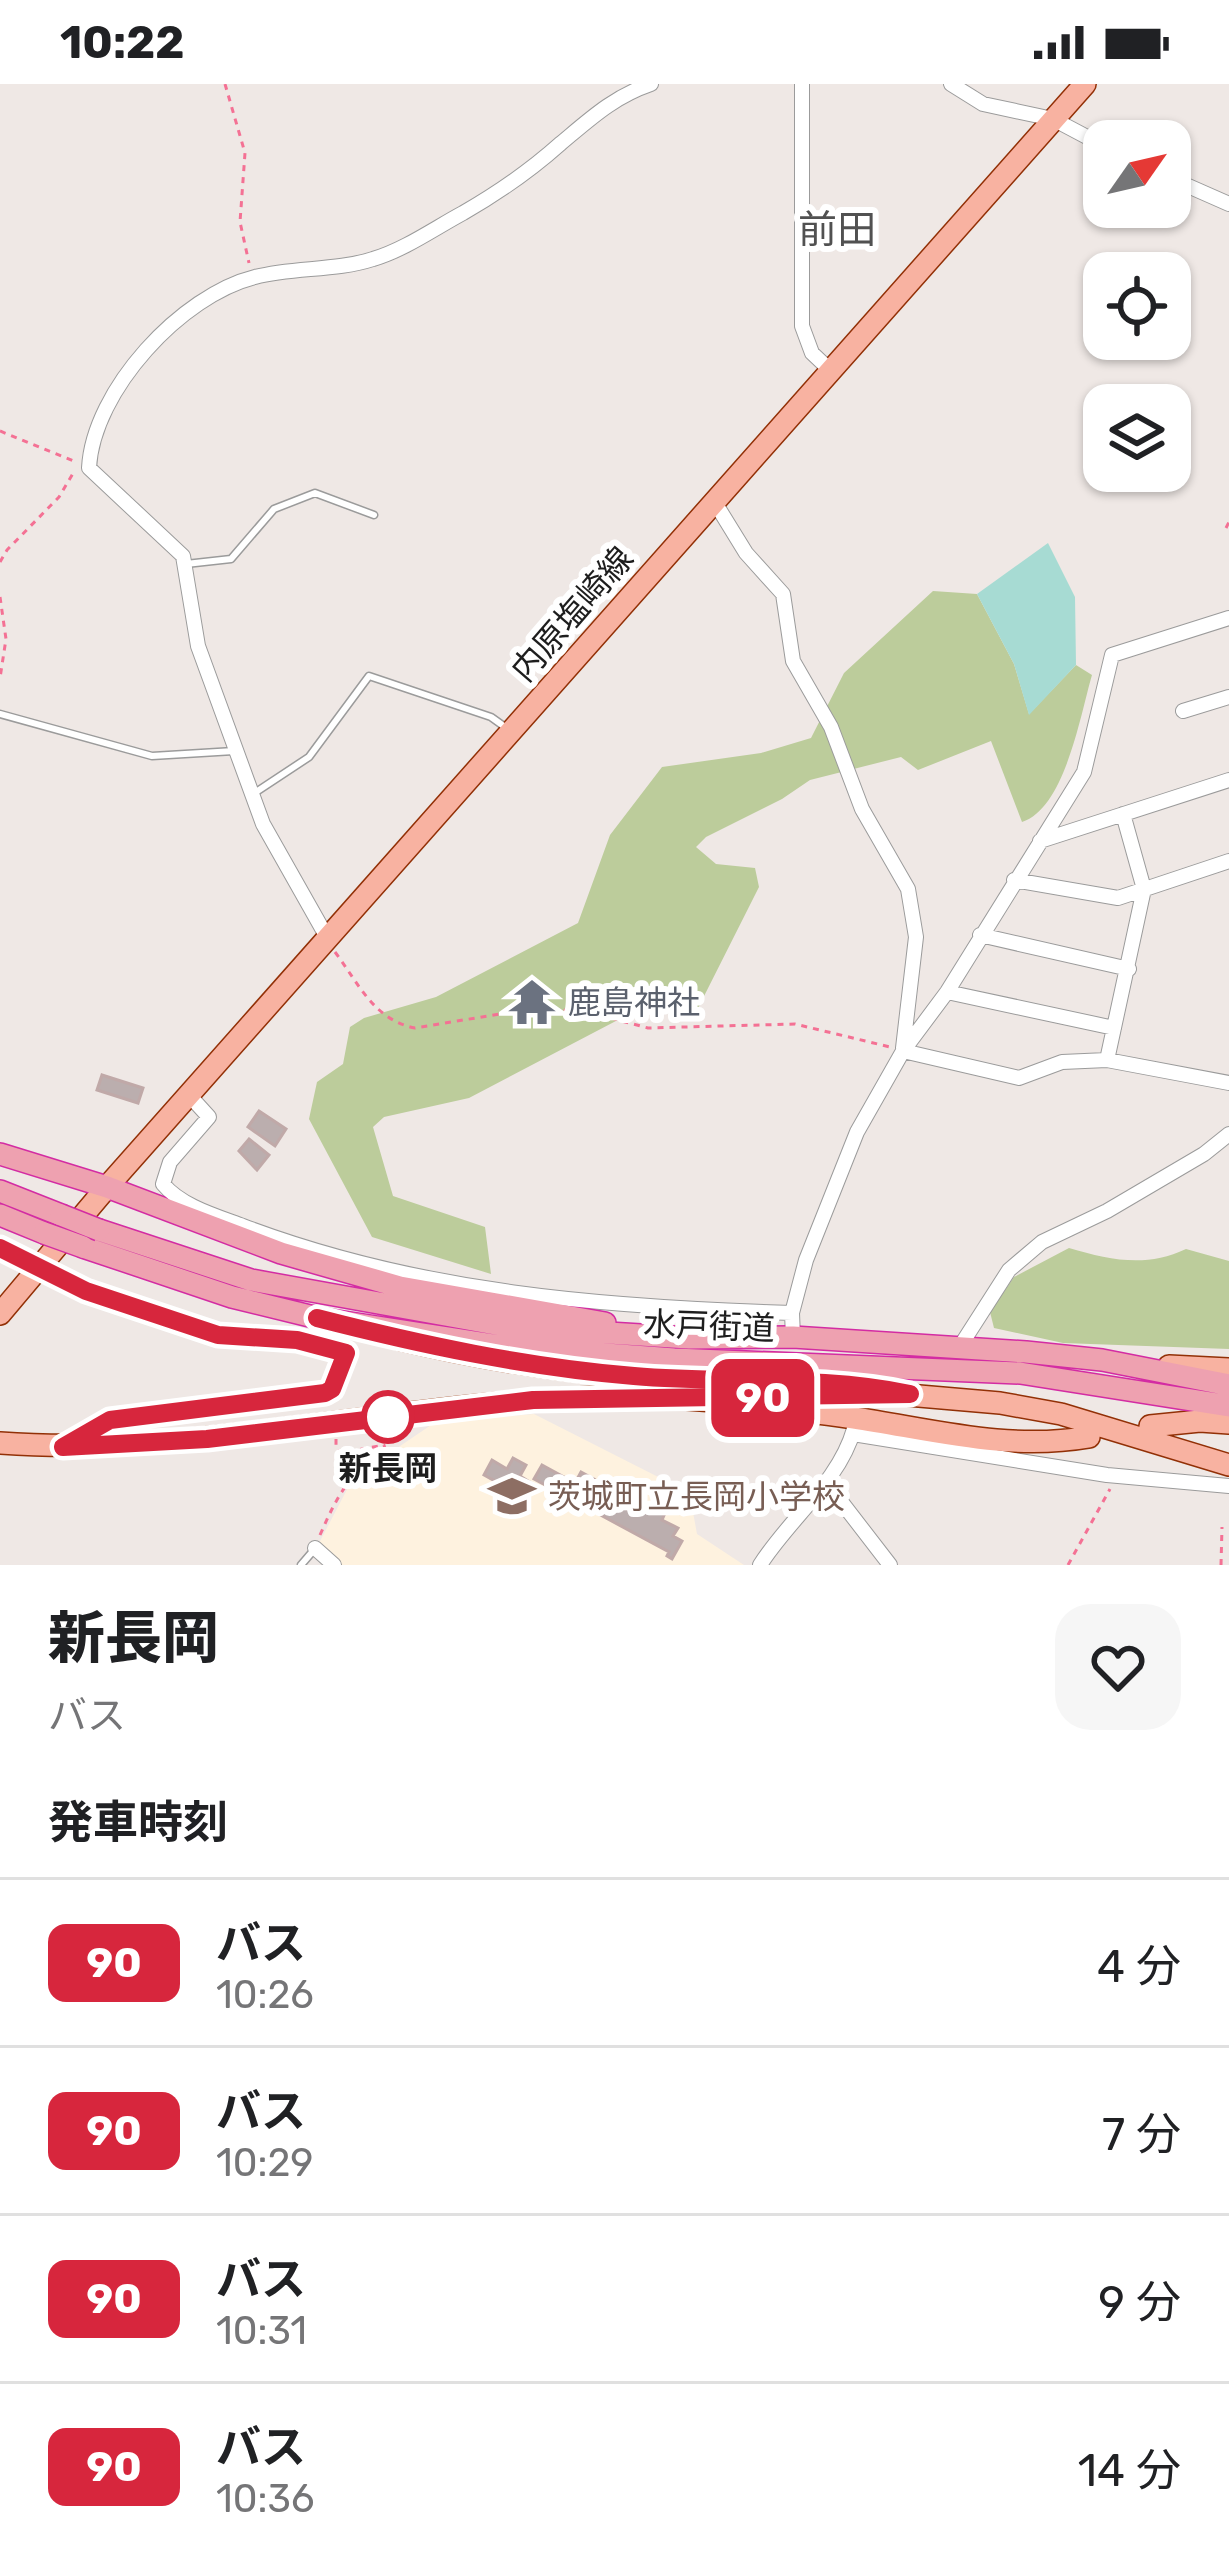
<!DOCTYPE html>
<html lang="ja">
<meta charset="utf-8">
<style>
:root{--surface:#fff;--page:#f6f6f6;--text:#202124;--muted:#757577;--line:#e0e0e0}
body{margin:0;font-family:Rubik,"Noto Sans JP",sans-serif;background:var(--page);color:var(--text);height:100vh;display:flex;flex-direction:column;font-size:45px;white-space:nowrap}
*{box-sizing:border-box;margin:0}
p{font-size:39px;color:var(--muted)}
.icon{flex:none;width:66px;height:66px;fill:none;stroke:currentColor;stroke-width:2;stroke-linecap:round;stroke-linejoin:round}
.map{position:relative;height:1481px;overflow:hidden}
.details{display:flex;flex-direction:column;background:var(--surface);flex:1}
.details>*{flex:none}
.badge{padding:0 24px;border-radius:18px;font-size:42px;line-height:78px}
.needle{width:78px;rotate:56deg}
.buttons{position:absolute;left:1083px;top:36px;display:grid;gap:24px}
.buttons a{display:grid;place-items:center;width:108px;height:108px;border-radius:24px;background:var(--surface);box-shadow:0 3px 9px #0004;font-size:60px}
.map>.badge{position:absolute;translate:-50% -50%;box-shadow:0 0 0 6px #fff}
h2{padding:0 48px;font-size:45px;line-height:108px}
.round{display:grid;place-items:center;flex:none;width:126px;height:126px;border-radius:36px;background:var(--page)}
.overview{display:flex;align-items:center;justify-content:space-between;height:204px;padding:0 48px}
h1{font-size:57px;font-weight:800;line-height:90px}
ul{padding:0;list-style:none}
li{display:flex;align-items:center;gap:36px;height:168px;padding:0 48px;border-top:3px solid var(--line)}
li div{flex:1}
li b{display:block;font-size:45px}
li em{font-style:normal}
li .badge{min-width:132px;font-weight:700;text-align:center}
.status{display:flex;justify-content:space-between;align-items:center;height:84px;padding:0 60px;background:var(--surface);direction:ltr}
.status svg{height:33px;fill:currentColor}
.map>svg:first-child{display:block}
</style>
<div class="status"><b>10:22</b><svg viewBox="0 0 49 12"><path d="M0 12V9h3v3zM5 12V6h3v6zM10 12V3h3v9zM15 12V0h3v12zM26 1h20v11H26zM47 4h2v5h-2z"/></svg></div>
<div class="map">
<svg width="1229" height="1481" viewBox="0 0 1229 1481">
<rect width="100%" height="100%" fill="#efe8e5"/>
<!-- education -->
<path fill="#fef2df" d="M534,1330L674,1401L693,1428L697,1450L744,1481H339L318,1461L353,1394L434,1339Z"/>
<!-- forest -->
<path fill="#bccc9b" d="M933,507L977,510L1014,580L1029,630L1076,581L1092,591C1080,632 1065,724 1022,738L991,657L918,686L901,673L810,696L782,715L706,753L696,763L716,780L755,784L759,803L694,932L635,927L469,1014L384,1033L373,1043L393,1112L485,1143L491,1190L372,1153L309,1035L317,998L343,980L350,943L364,934L436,913L578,839L610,751L662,683L761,669L811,654L844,589Z
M1069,1164C1110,1176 1146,1184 1186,1165L1229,1177V1265L1063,1259L994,1244L990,1228L1014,1193Z"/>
<!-- water -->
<path fill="#a7dbd3" d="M1048,459L1075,513L1076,581L1029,631L1014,580L977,510Z"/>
<!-- building -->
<path fill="#bbaeae" stroke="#c0a9a8" stroke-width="3" d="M102,991L143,1004L138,1019L97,1006Z
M259,1027L286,1045L275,1062L248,1043Z
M249,1055L269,1071L257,1086L239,1067Z
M513,1374L526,1381L520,1392L533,1400L525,1414L484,1391L492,1376L507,1385Z
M542,1381L575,1399L581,1388L594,1395L588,1406L635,1429L640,1420L647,1424L655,1421L666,1427L662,1436L678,1444L673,1452L682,1457L672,1475L667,1472L669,1468L534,1395Z"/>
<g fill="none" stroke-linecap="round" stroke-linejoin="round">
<defs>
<path id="service" d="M186,480L231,475L274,425L315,409L374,431
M0,630L152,672L234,667
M256,708L309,673L369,592L491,633L505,643
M301,1481L313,1467"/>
<path id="minor" d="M802,0V242L812,269L831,287
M951,0L983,20L1053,35L1104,62
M1170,94L1229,120
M714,417L746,469L783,510L793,577L831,643L862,725L908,805L916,853L903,964
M1183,627L1229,613
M1040,757L1229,696
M1014,796L1118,814L1229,777
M980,851L1129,885
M328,855L263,740L198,562L183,472L89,384C93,306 182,211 255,193C293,183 336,187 373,175C404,166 435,144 463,129C496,110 532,85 560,60C590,35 613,13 651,0
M947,908L1114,944
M903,967L1019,994L1062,978L1107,976L1229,999
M1107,976L1144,805L1123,730
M189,1011L209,1033L170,1078L163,1100C181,1122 216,1132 243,1142C420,1209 604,1223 792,1229
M38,1185L124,1222L218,1251L297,1256L346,1269L331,1305L325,1309L109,1336L71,1358
M793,1253L792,1229L806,1176L857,1048L903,967L947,908L1084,688L1112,571L1229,534
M959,1264L1009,1186L1042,1158L1107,1127L1204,1070L1229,1050
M853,1350L1107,1391L1229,1402
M826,1398L890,1481
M315,1464L334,1481
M760,1481C789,1435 839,1398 854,1345"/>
<path id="primary" d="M0,1230L107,1103L1085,0
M399,1255C479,1274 562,1288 644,1293C732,1297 824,1292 910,1310
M1169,1282L1229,1285
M896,1310L1000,1319L1061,1330L1229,1381
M1150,1342L1200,1337L1229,1339
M0,1359C208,1374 410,1314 618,1313C697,1312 776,1323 854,1334C934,1346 1008,1367 1089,1353"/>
<path id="trunk" d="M0,1070L107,1103L281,1169L400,1203L605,1239
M0,1107L61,1131
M0,1131L44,1149
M99,1146L251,1196L512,1243L689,1254L793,1253L1026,1268L1102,1276L1229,1301
M83,1163L232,1213L318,1234L499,1262L674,1275L1020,1289L1229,1322
M0,1164L38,1185"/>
</defs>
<!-- service casing -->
<use href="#service" stroke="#9b9b9b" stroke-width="9"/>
<!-- minor casing -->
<use href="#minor" stroke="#9b9b9b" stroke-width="16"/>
<!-- primary casing -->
<use href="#primary" stroke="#923006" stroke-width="24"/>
<!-- trunk casing -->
<use href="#trunk" stroke="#d32ca3" stroke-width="24"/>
<!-- path -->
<path stroke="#f47194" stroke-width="3" stroke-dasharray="6 6" stroke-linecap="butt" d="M225,0L245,69L240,138L249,179
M0,347L76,378
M1226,444L1229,438
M0,478L7,466L59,413L75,386
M0,513L6,555L0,594
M335,868C359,900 374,936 415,944L536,924L588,928L648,944L795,940L890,963
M320,1451C338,1410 348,1392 385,1365L384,1361L341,1369L336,1365V1355
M1068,1481L1110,1405
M1221,1481L1222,1443"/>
<!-- service -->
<use href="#service" stroke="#fff" stroke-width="6"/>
<!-- minor -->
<use href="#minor" stroke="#fff" stroke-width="14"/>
<!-- primary -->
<use href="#primary" stroke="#f8b2a1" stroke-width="21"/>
<!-- trunk -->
<use href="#trunk" stroke="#eea1b0" stroke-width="21"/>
<defs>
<path id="trunk-bridge" d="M61,1131L99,1146
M44,1149L83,1163"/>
</defs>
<!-- trunk-bridge casing -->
<use href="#trunk-bridge" stroke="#d32ca3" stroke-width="24" stroke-linecap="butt"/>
<!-- trunk-bridge -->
<use href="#trunk-bridge" stroke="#eea1b0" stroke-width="21"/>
</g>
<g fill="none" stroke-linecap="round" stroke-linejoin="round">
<defs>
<path id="line" d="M0,1164L86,1207L218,1251L297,1256L346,1269L332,1305L325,1309L110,1336L63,1363L207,1355L533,1316L910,1310C820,1291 726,1300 634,1292C526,1283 422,1261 317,1234"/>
</defs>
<!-- line casing -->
<use href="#line" stroke="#fff" stroke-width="27"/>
<!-- line -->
<use href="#line" stroke="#d7263d" stroke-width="18"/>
</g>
<!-- icons -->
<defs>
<symbol id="temple-bare" viewBox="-9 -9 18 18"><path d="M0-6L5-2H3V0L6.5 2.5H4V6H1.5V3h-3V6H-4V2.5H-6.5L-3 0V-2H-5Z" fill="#6b7280" stroke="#fff" stroke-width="2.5" paint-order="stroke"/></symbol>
<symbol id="school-bare" viewBox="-9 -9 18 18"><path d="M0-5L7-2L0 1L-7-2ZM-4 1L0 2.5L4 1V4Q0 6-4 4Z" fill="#8d6e63" stroke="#fff" stroke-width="2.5" paint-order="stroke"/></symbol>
</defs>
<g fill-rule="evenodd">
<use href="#temple-bare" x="499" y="885" width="66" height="66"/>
<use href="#school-bare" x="479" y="1379" width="66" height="66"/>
</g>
<!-- markers -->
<circle fill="#fff" stroke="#d7263d" stroke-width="6" cx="388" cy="1333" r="24"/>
<g text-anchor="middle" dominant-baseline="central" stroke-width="12" stroke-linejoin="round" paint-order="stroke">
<!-- street labels -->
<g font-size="33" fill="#1e1e1e" stroke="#fff">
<text transform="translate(572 530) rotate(-49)">内原塩崎線</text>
<text transform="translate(709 1242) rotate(2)">水戸街道</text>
</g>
<!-- worship labels -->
<g font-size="33" fill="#5b616d" stroke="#fff" text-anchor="start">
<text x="568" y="918">鹿島神社</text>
</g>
<!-- stop labels -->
<g font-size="33" font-weight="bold" fill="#1e1e1e" stroke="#fff">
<text x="388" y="1384">新長岡</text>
</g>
<!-- education labels -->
<g font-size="33" fill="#785e54" stroke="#fff" text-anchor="start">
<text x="548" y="1412">茨城町立長岡小学校</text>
</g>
<!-- quarter labels -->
<g font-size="39" fill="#515151" stroke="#fff">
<text x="837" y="146">前田</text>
</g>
</g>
</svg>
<div class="buttons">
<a><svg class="needle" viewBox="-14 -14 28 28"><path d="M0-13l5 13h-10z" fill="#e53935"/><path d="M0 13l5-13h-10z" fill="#757577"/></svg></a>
<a><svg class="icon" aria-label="locate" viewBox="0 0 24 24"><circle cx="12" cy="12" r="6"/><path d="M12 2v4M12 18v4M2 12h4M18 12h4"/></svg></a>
<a><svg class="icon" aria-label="layers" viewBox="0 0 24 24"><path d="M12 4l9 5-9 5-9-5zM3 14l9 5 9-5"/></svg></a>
</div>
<b class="badge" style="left:763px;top:1314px;background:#d7263d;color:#fff">90</b>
</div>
<section class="details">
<div class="overview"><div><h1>新長岡</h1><p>バス</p></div><a class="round"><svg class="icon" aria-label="heart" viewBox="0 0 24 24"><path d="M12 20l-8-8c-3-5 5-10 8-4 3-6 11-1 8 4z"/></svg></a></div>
<h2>発車時刻</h2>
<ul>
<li><span class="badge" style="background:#d7263d;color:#fff">90</span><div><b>バス</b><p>10:26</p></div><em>4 分</em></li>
<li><span class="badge" style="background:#d7263d;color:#fff">90</span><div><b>バス</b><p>10:29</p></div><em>7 分</em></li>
<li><span class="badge" style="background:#d7263d;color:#fff">90</span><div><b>バス</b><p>10:31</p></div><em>9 分</em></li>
<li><span class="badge" style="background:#d7263d;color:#fff">90</span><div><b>バス</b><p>10:36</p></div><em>14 分</em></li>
</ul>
</section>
